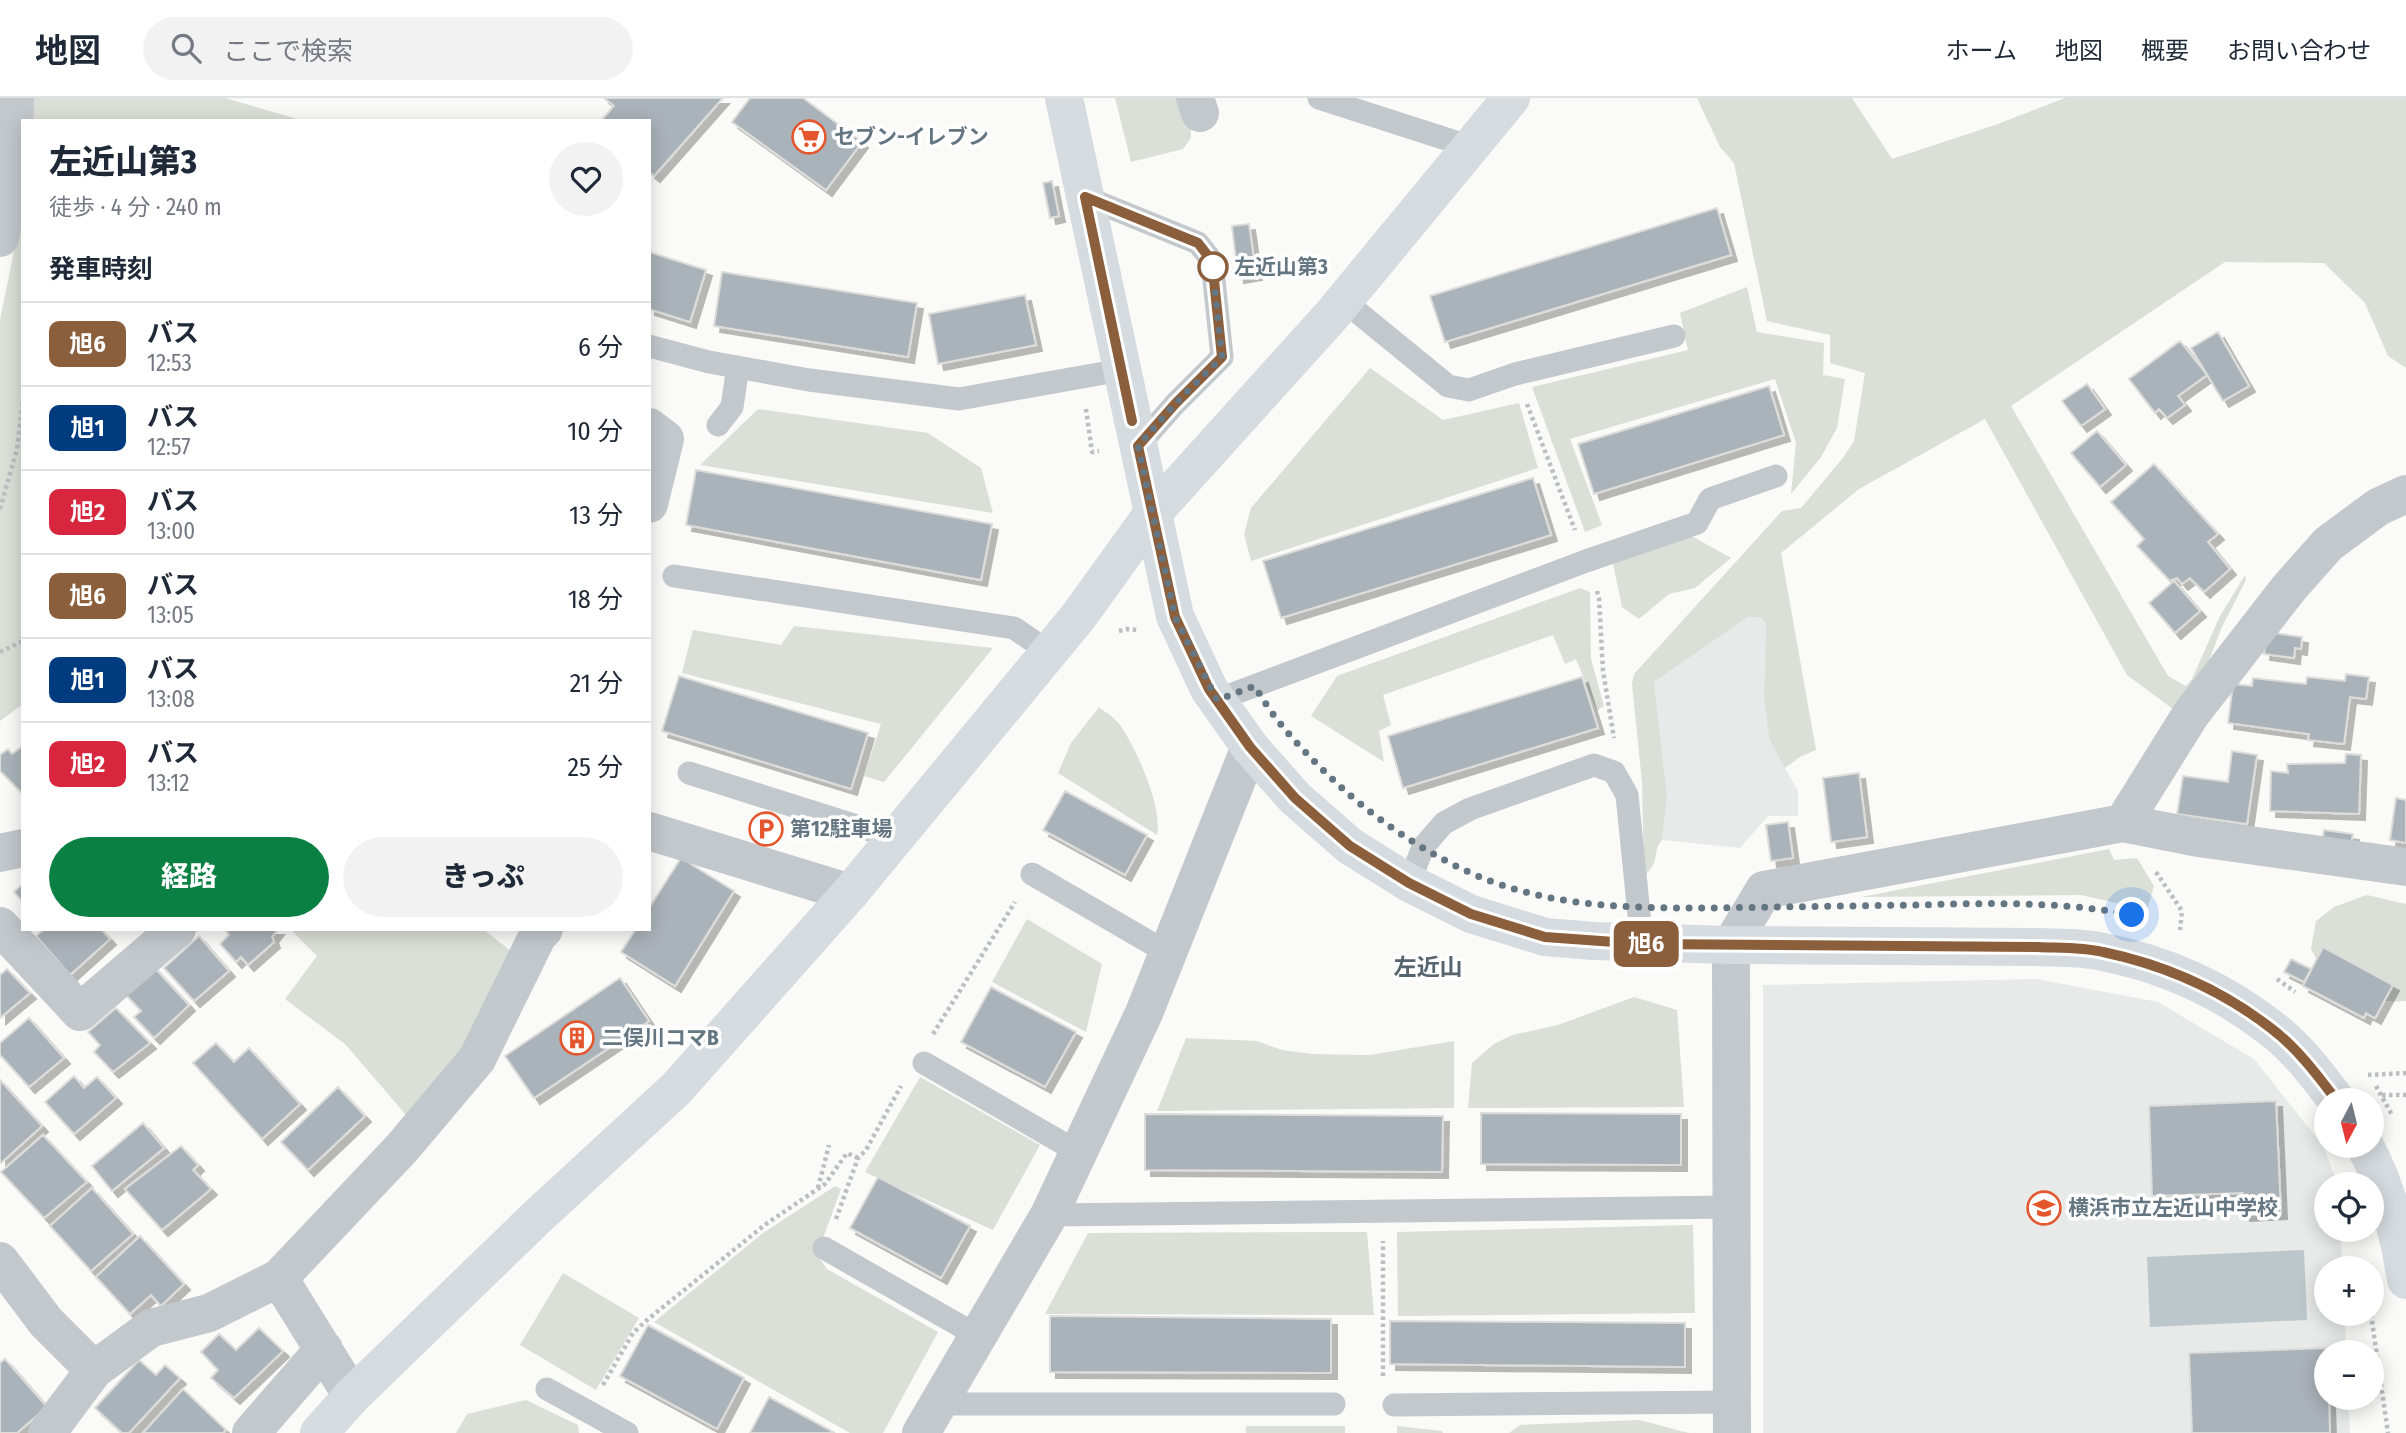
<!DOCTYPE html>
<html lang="ja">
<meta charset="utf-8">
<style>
:root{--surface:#fff;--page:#f2f2f3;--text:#1f2937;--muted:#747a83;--line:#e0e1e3;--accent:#0b8043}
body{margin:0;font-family:"Fira Sans Condensed","Noto Sans JP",sans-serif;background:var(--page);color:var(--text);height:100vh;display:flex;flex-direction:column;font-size:26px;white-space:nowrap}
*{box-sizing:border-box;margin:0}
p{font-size:23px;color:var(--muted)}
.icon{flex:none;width:38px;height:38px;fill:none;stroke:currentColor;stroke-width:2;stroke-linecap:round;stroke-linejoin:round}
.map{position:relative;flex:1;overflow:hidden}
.drawer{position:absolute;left:21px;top:21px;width:630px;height:812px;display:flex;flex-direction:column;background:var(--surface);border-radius:0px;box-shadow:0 4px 18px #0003}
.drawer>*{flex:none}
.badge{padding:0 14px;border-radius:10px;font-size:24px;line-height:46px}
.needle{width:46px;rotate:187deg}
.tools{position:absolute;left:2314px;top:990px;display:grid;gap:14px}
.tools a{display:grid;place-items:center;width:70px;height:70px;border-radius:50%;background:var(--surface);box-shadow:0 4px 18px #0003;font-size:35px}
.you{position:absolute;width:35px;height:35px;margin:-18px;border:5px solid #fff;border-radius:50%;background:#1a73e8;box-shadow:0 0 0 10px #1a73e833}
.map>.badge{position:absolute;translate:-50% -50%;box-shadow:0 0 0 4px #fff}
h2{padding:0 28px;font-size:26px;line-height:63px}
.round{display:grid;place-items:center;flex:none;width:74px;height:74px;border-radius:37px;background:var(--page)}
.overview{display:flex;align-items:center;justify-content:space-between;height:119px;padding:0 28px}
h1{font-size:33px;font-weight:800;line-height:52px}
.primary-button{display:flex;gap:14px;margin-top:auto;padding:14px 28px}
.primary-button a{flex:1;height:80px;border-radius:42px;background:var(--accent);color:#fff;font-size:28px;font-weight:800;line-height:80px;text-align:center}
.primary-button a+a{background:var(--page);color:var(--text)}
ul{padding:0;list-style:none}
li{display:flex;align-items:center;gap:21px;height:84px;padding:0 28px;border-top:2px solid var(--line)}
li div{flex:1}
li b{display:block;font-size:26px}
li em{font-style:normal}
li .badge{min-width:77px;font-weight:700;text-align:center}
header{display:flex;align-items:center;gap:42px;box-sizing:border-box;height:98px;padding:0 35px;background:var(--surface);border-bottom:2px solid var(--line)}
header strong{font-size:33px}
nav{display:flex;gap:38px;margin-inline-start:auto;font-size:24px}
.search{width:490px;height:63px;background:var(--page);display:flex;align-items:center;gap:18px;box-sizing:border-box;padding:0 24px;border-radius:38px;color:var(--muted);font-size:26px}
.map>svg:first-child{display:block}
</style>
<header>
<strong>地図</strong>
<div class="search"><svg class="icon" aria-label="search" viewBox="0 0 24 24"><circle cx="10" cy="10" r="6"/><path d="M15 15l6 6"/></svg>ここで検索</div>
<nav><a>ホーム</a><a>地図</a><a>概要</a><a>お問い合わせ</a></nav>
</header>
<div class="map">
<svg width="2406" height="1335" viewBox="0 0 2406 1335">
<defs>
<filter id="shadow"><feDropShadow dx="6" dy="6" stdDeviation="0" flood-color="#0004"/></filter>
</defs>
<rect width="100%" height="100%" fill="#fafaf8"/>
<!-- built -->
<path fill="#e8e9e9" d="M1748,519H1760L1766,525L1764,598L1769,641L1798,693V718H1768L1740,750L1662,742L1667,698L1654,584Z
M2036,881L2158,904L2254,961L2323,1048L2338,1087H2326V1132H2341L2342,1171H2326V1216H2345L2346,1255H2326V1300H2348L2350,1335H1763V887Z"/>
<!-- green -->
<path fill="#dadfd7" d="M26,0H225L304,23H26Z
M1115,0H1190L1191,40L1183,51L1131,64Z
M1697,0H1852L1892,61L1995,27L2065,0H2406V270L2388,258L2365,205L2324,165L2225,164L2011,308L2168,578L2186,588L2192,581L2220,518L2245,477L2246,482L2222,529L2202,580L2177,614L2127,577L1985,321L1859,391L1781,455L1816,652L1800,659L1785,670L1769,641L1764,598L1766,525L1760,519H1748L1654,584L1667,698L1662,742C1651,756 1661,763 1644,778L1642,684L1632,586L1634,576L1782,413L1801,410L1842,361L1854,343L1865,275L1830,265V237L1767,223L1734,65L1720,49Z
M23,109V606L0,623V222Z
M1747,189L1757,234L1824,245L1823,277L1845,281L1837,330L1821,359L1791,396L1796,345L1775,281L1570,341L1602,427L1585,434L1532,289L1688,252L1680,215Z
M1370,270L1443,322L1519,305L1538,370L1251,463L1244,436L1251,410Z
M758,311L928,335L981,370L993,415L700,367Z
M1688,436L1731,460L1695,490L1669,496L1639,521L1622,509L1612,461Z
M1580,490L1590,494L1591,561L1604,608L1597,613L1576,561L1565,566L1553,537L1383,597L1391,627L1379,633L1384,664L1311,618L1337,578Z
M794,528L993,550L884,684L864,678L881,626L682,575L693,532L781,547Z
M1099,609C1105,614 1115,620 1120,627C1136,650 1163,709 1157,737L1058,675L1071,645Z
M2109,751L2114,762L2137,760L2154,788L2147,812L2081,797L1861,799Z
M2367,797L2406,806V903C2381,906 2345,895 2327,876C2320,870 2316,859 2311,851L2316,823L2334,809Z
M1027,821L1102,866L1086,934L992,884Z
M294,831H483L511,853L466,958L413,1025L345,946L285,901L317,858L292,833Z
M1634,899L1677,912L1684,1009L1468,1010L1472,965L1494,946L1512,937L1558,927Z
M1186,940L1257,943L1282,952L1312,956L1369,957L1454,943V1010L1157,1013Z
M920,979L1040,1047L993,1132L865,1074Z
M835,1088L841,1091L817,1157L827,1171L938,1234L883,1335H850L654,1224L763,1135Z
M1693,1127L1695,1215L1398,1218L1397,1134Z
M1367,1134L1374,1217L1045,1216L1088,1135Z
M563,1175L639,1220L596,1292L520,1247Z
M526,1302L578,1327L579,1335H456L467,1316Z
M1639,1322L1689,1335H1509L1520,1327Z
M1246,1328H1345V1335H1246Z
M1397,1328L1442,1333L1443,1335H1397Z"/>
<!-- water -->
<path fill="#bbc7cb" d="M2304,1152L2307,1222L2150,1229L2147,1159Z"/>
<!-- building -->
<path fill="#aab3b9" stroke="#dcdcda" stroke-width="2" filter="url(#shadow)" d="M604,0H723L654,78L649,74V23H601L614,8Z
M750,0H803L862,44L826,92L732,24Z
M1052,83L1059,118L1050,120L1043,85Z
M1717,110L1731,157L1445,244L1430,198Z
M1249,126L1256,176L1238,179L1232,128Z
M649,154L706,172L690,224L649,211Z
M722,174L917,205L908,259L714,228Z
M1025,197L1036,247L938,266L929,216Z
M2218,234L2249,288L2223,303L2191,250Z
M2180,243L2207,277L2178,298L2185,307L2167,320L2159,311L2155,315L2129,281Z
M2087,286L2105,311L2081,328L2062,303Z
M1769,288L1784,337L1594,396L1578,346Z
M2097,333L2126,367L2100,389L2071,355Z
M2154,366L2218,436L2208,444L2230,471L2204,494L2190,480L2182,486L2177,480L2170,483L2137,448L2144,441L2111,404Z
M696,372L992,426L981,482L686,427Z
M1533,380L1551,437L1281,520L1263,463Z
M2174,483L2200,513L2175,535L2149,505Z
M2267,534L2302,539L2301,551L2295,550L2294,560L2264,556Z
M2346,576L2369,579L2366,601L2350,599L2344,646L2308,642L2309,636L2228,625L2233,586L2252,588L2253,580L2306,586L2307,579L2345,583Z
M679,578L868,635L851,691L662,633Z
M1582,579L1598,630L1403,690L1388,638Z
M23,648V696L0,673V657L8,651L12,656Z
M2232,653L2257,657L2247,726L2177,716L2183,678L2228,684Z
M2346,656L2361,657L2359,716L2270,713L2271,673L2288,675L2287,666L2345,665Z
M1859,675L1867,739L1831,744L1823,680Z
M1065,693L1147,737L1125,777L1043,732Z
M2396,700L2406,702V745L2390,742Z
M1788,724L1793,760L1771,763L1766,727Z
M2324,732L2353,736L2350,750L2322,746Z
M681,760L734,793L675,888L621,854L636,831H649V810Z
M23,786V804L14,794Z
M44,831H101L110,841L70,877L36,838Z
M225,831H278L272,839L274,844L248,867L241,859L236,864L220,846L229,837Z
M199,838L229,873L194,903L164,870Z
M2323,849L2393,887L2375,920L2366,915L2364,920L2303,888Z
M2291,861L2311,871L2304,884L2284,874Z
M153,868L189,907L154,940L134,919L141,913L124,895Z
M7,871L30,895L0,920V877Z
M620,880L649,923L534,1000L505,958Z
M991,889L1076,934L1045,989L961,944Z
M116,910L150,945L113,974L94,954L100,947L88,934Z
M29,920L64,960L29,989L0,957V945Z
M216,945L234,964L249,950L300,1006L262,1041L193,965Z
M74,978L84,990L97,979L116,1000L74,1036L45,1004Z
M0,982L42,1028L1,1065L0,1064Z
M338,989L365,1018L308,1072L281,1044Z
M2276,1003L2281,1115L2244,1117L2243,1095L2152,1098L2149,1008Z
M1481,1015L1681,1016V1067L1481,1066Z
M1145,1016L1443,1018L1442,1074L1145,1072Z
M143,1025L164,1050L112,1093L92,1068Z
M43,1037L87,1084L44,1120L1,1074Z
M181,1048L198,1067L193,1072L211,1091L162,1132L125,1091Z
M878,1079L970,1128L941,1180L850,1130Z
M92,1090L133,1136L91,1173L50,1128Z
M140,1138L184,1186L161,1208L151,1197L130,1216L96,1179Z
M1050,1218L1331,1221V1275L1050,1274Z
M1390,1223L1685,1225V1269L1390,1266Z
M648,1227L744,1280L717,1331L620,1278Z
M259,1230L283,1253L234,1300L211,1280L218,1272L201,1254L219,1236L236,1252Z
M2327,1250L2326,1300H2329L2330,1335H2192L2189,1255Z
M5,1261L47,1309L17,1335H0V1265Z
M139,1262L156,1277L165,1267L180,1280L129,1335H122L95,1310Z
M183,1291L226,1332L223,1335H143Z
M769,1299L835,1335H750Z"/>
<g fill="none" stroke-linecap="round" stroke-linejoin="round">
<!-- path -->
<path stroke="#bbbfc2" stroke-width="4.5" stroke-dasharray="3.5 3.5" stroke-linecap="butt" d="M1527,306L1575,432
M1086,311L1092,354L1099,353
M0,411L17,351L23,303
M1597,493L1599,500L1603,573L1614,640
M1119,533L1127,531L1138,532
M0,554L23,543
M2156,774L2182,813L2180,832
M2277,881L2295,894
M933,936L1015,804
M2368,977L2406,975
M2376,988L2392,1017
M2382,997H2406
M818,1090L829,1047
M836,1121L858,1060L866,1052L901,988
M2371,1216L2388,1335
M1383,1278V1143
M603,1287L633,1235L647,1222L766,1126L825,1086L847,1055L858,1060"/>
<!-- lane -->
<path stroke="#c3c8cc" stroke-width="23" d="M1319,0L1471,49
M1085,99L1198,145L1212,163L1222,259L1175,306L1138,348
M1344,203L1448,288L1469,292L1515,276L1674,238
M649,248L709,264L809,282L959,301L1121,272
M718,327L732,309L738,269
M674,478L1014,530L1049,554
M1217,602L1586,463L1697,425L1710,401L1776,378
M689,675L895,740
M1032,776L1168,855
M1409,785L1423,749L1444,725L1470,711L1594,667L1614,674L1627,697L1642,846
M924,965L1078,1054
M1049,1117L1732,1109
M824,1150L978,1238
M547,1291L627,1335
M938,1306H1334
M1394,1307L1732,1304"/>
<!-- street -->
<path stroke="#c3c8cc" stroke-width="38" d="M1195,0L1200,15
M0,140L13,69L15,0
M649,329L665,341L649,406
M2123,725L2191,616L2289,490L2328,446L2378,409L2406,396
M649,733L850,795
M0,755L23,750
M0,828L80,914L177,831
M0,1163L46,1224L94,1272
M279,1180L352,1298
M47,1335L94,1272L151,1230L209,1215L279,1180L402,1050L477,961L538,837L544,831
M251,1335L324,1251
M921,1335L1049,1117L1144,915L1250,649
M1732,1335L1731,847L1764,792L2123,725L2199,740L2406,769"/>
<!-- secondary -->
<path stroke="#d6dbdf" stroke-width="38" d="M1064,0L1175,518L1209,591L1250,649L1295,700L1350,748L1409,785L1471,816L1545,839L1594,843L1731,847L2038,849C2059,850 2082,849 2103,854C2165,866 2222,892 2272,931C2297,950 2318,978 2337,1003
M2365,1048C2387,1089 2399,1136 2406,1182
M319,1335L352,1298L537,1119L676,991L850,795L1078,519L1153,415L1331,218L1511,0"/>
</g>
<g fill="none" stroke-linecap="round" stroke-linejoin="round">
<defs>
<path id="line" d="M1132,323L1085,99L1198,145L1212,163L1222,259L1175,306L1138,348L1175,519L1209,591L1250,649L1295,700L1350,748L1409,785L1471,816L1545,839L1642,846L2038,849C2059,850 2082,849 2103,854C2165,867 2222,892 2272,931C2297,950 2318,978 2337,1003"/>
</defs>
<!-- line casing -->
<use href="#line" stroke="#fff" stroke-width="16"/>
<!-- line -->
<use href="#line" stroke="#8b5e3c" stroke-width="10"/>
<!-- walk -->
<path stroke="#657683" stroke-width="7" stroke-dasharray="0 12.6" d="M1213,169L1212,163L1222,259L1175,306L1138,348L1175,519L1217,602L1255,588C1277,628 1311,661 1344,692C1389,732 1453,773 1511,790C1576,810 1644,810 1710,810C1779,809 1848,808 1916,807C1988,805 2061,803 2132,817"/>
</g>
<!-- icons -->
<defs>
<symbol id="supermarket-ring" viewBox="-11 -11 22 22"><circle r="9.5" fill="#fff" stroke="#e4572e" stroke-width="1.5"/><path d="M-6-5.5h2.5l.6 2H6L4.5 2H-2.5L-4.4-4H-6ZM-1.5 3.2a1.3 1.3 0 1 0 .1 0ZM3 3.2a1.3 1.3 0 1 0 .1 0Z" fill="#e4572e"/></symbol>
<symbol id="parking-ring" viewBox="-11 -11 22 22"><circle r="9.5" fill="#fff" stroke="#e4572e" stroke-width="1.5"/><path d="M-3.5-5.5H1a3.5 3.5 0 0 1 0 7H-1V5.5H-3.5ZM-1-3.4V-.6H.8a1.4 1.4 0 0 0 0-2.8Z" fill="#e4572e"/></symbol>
<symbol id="building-ring" viewBox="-11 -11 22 22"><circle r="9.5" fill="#fff" stroke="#e4572e" stroke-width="1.5"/><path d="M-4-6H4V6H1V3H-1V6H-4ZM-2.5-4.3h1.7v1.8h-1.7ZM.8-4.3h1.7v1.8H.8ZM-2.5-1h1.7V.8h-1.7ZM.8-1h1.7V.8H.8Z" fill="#e4572e"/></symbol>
<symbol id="school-ring" viewBox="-11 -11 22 22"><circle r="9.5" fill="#fff" stroke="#e4572e" stroke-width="1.5"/><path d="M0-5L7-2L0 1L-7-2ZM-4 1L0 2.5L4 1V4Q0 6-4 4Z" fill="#e4572e"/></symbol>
</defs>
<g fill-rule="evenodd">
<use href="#supermarket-ring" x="790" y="20" width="38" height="38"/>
<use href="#parking-ring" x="747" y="712" width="38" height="38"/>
<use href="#building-ring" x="558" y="921" width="38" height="38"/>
<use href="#school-ring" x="2025" y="1091" width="38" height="38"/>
</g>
<!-- markers -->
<circle fill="#fff" stroke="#8b5e3c" stroke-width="3.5" cx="1213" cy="169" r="14"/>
<g text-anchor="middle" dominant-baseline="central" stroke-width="7" stroke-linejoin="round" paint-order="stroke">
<!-- poi labels -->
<g font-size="21" font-weight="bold" fill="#657683" stroke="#fff" text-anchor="start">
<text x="834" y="39">セブン-イレブン</text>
<text x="790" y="731">第12駐車場</text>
<text x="602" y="940">二俣川コマB</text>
<text x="2068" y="1110">横浜市立左近山中学校</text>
</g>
<!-- stop labels -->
<g font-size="21" font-weight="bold" fill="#657683" stroke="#fff" text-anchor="start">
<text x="1234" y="169">左近山第3</text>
</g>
<!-- neighbourhood labels -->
<g font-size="23" font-weight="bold" fill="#57646e" stroke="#fff">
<text x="1428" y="869">左近山</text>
</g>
</g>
</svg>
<div class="tools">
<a><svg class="needle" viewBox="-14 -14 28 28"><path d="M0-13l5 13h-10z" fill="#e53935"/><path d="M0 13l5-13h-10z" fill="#747a83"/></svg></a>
<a><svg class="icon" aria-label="locate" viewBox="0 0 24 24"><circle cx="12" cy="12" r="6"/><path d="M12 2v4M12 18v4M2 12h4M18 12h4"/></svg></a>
<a>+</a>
<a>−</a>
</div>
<div class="you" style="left:2132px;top:817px"></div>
<b class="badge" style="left:1646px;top:846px;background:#8b5e3c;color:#fff">旭6</b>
<section class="drawer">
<div class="overview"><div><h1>左近山第3</h1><p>徒歩 · 4 分 · 240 m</p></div><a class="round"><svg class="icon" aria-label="heart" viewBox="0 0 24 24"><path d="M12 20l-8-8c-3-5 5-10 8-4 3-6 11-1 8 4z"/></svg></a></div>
<h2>発車時刻</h2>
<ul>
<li><span class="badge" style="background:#8b5e3c;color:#fff">旭6</span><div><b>バス</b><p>12:53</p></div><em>6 分</em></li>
<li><span class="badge" style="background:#003b80;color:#fff">旭1</span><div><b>バス</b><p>12:57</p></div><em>10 分</em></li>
<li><span class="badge" style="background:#d7263d;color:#fff">旭2</span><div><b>バス</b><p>13:00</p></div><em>13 分</em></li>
<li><span class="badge" style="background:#8b5e3c;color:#fff">旭6</span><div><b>バス</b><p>13:05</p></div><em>18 分</em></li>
<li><span class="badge" style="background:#003b80;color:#fff">旭1</span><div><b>バス</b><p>13:08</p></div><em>21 分</em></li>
<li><span class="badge" style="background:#d7263d;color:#fff">旭2</span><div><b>バス</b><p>13:12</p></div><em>25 分</em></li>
</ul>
<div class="primary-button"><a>経路</a><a>きっぷ</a></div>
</section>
</div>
